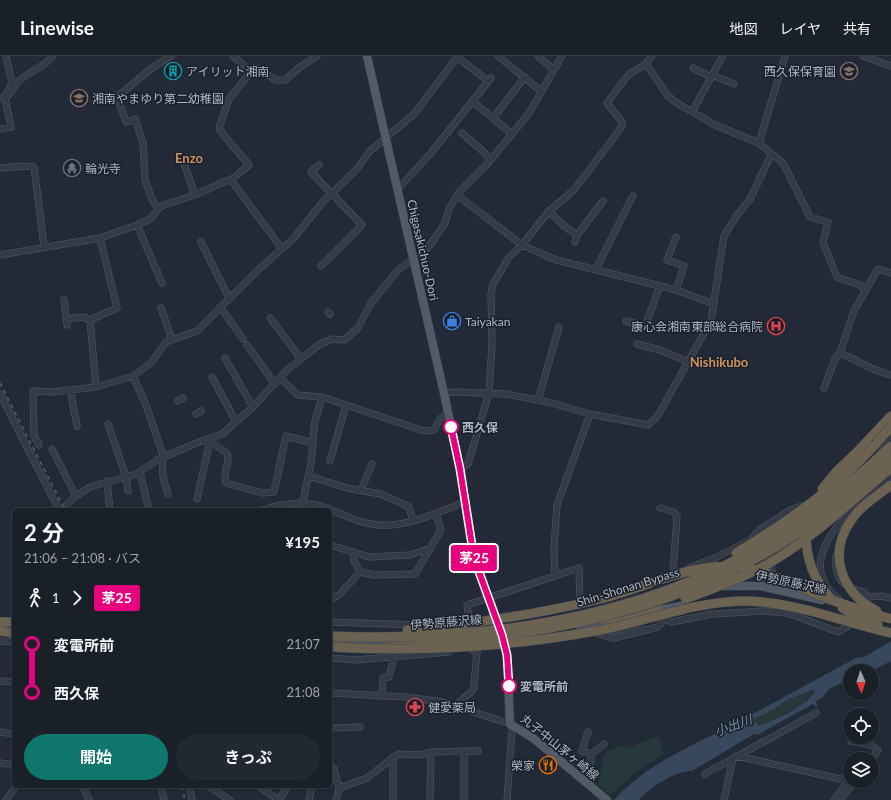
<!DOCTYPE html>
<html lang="ja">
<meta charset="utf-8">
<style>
:root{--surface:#192028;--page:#222830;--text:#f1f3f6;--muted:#9fa3a8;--line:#373e45;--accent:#0f766e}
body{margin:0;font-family:Lato,"Noto Sans JP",sans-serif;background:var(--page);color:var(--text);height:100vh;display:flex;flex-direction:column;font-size:15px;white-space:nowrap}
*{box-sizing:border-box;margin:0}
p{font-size:13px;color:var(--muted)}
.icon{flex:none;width:22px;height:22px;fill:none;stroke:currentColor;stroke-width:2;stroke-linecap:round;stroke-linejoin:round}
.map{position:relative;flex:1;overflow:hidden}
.panel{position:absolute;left:12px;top:452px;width:320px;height:280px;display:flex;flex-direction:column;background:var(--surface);border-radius:6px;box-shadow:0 2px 6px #0003,0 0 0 1px var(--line)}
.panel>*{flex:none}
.badge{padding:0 8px;border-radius:3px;font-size:14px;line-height:26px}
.needle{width:26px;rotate:177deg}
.tools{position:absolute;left:843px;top:608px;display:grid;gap:8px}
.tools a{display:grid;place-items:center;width:36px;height:36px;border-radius:50%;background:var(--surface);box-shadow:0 2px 6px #0003,0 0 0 1px var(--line);font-size:20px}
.map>.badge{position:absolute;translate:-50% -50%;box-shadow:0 0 0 2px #fff}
.legs{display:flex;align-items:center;gap:6px;height:44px;padding:0 12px;font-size:13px}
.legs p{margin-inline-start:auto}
.headline{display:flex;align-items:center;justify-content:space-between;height:68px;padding:0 12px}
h1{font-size:22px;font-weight:700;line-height:30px}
.primary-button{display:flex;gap:8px;margin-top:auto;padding:8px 12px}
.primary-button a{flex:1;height:46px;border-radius:24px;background:var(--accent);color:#fff;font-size:16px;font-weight:700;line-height:46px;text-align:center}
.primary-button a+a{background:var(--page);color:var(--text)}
ul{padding:0 12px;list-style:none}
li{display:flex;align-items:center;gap:14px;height:48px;font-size:15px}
li i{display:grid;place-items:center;width:6px;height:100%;margin:0 5px;background:currentColor}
li i::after{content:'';width:10px;height:10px;margin:-5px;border:3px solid;border-radius:50%;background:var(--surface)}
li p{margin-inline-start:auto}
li:first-child i{background:linear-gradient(#0000 50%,currentColor 0)}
li:last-child i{background:linear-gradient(currentColor 50%,#0000 0)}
header{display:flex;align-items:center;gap:24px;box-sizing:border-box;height:56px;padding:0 20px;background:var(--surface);border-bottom:1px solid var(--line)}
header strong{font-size:19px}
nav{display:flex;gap:22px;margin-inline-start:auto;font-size:14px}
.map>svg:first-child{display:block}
</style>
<header>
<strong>Linewise</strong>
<nav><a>地図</a><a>レイヤ</a><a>共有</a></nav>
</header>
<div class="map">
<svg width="891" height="744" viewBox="0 0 891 744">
<rect width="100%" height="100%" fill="#212a36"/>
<!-- green -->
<path fill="#263839" d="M815,633C811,648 773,665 758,670L752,668L754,663L775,653L786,644Z
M658,680L664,698L635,717L610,739L598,729L603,701L608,695L620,690L628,692Z"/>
<!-- water -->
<path fill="#37475e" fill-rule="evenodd" d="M891,585V605L872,615H850V623L829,633L822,642L816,645L817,650L816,651L813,648L757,679L754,678L692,715C673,716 652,730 639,744H614C645,709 693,689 734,668L733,664H734L736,667L856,602L864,601ZM815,633C813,648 772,665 758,670L757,666L753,668L754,663L775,653L786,644Z"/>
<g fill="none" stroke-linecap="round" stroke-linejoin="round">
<defs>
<path id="minor" d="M233,0L250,15
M498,0L541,35
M538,0L553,13
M652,0L646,8L668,40L677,47L715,69L759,87L783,107L810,161L828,166L823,187L837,221L860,229L865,234
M863,0L891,10
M457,1L488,25
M693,12L711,21
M712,19L734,28
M0,42C11,41 11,34 18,26C27,16 42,13 53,0
M472,45L512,78
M692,56L722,1
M493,62L525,21
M0,73L11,71L5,42L12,26L6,0
M462,77L485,97L490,105
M759,87L785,0
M183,105L195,139
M319,109L311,116L362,169L321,210
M0,112L24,110L34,111L44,190
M231,124L282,193
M397,134L431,97L491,22
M457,139L522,189L553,203L676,234L714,248
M158,153L151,141L145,124L143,87L135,63L126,66L117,41L152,12L171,0
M549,155L564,170L577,179
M137,169L162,227
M676,181L667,204L684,210L676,234
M201,186L229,242
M575,186L577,179L603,145
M0,199L100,182L137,169L150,163L161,150L195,139L226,125L231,124L249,109C240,96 227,86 219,72L229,43L254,12H257L276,24H285L300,11L317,0
M596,213L633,140
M64,244L67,269
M220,251L243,283
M161,252L172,284
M328,256L330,258
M270,262L301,303
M66,263L84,261L90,264
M626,265L645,270L660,230
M637,288L660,294L688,306
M247,289L275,328
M840,297C858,304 872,315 891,319
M225,302L253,351
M133,320L146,349L164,402
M212,321L236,366
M280,322L298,339L322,341L424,375L434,374L441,362L448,357
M96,331L90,264L117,252L100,182
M824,332L835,303L840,297L854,255L878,213L891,217
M70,334L77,370
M444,337L456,336L507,338L548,346L590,358L648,369L657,361L711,265L724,180L737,159L750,143L771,99
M0,338L59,454
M538,344L559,271
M178,345L183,342
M196,358L201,355
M108,368L126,421L128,435
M207,383L227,397C231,407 222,417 226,427L262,437L274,436L286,380L313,387
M39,389L34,380L33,335L53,336L96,331L133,320L151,307L166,286L197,275L256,216L294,182L322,147L356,114L369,96L414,58L458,0
M878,391L891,378
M52,393L76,440L90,431L137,418L157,404L194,388L222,378L253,351L288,313L301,303L320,288L332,283L344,284L358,272L371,247L398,214L413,203L422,199L435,182L445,167L449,153L459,136L490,105L529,57L562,0
M162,403L163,421L168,438
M330,405L346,349
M460,413L468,408L489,337L492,289L491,238L493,228L509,201L522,189L549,155L574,134L621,72L622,66L607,47L629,18L646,8
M140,416L149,454
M309,420L347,432L381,438L409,451L413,465
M107,425L110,454
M361,434L372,408
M197,443L209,389L207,383
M67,448L76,440
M660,452L674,456L677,460L673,518
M263,454C283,446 307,445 327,452C344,459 360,468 379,469C409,471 438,456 465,446
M301,454L311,408L315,365L322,341
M330,489L369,501L410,499L431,492
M353,496L354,505L360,516
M836,500C834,524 843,531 864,536L867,541V545
M689,512L715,502L750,484L759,474L790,454L808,448
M555,519L554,492L557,449L590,358
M760,530C784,520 765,508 768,493
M867,541L881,540L891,542
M330,544L339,539L360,516L374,519L415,518L441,474L436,457
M841,545C784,502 859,448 891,419
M656,560L672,566L712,558L763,555L786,557L799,561L838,576L847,571
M459,564L469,562L467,549L579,512L580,547
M330,566L418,569
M613,575L640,570L639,569
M599,578L614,582L658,571L664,564
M0,585L14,586
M330,602L355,604L449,596
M0,625L14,626
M330,637L405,641L443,646L510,668L512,674L507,744
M382,640L383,622L389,621L394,601
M456,649L472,635L474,630L477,596L472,594V589
M330,672L360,671
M0,676L14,678
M588,676L582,695L591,698
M851,685L871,689L878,694L872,703
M736,700L850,725
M0,707L14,709
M330,708L334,713L339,732L367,722L398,698L420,699L431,696L478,695
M705,718L816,657
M83,730L89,744
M161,730L164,744
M189,730L192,744
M208,730L230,744
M258,730L279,744
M590,730L591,698L604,688
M6,744L16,730
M279,744L288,730
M309,744L312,730
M336,744L339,732
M393,744V701
M430,744L431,696
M464,744V695
M724,744L733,702
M834,744L850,723
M840,744L855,725"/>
<path id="major" d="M367,0L444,337L460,413L474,502L500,574L507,599L510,668L533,682L607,744
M724,530H760L822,544
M651,556L680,550
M580,570L612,564
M339,586H397"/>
<path id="highway" d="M859,394L891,360
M605,564L658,551
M0,566H14
M0,575L14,577
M330,587H345
M390,589L415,588"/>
</defs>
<!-- minor casing -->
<use href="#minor" stroke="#525964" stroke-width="7"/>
<!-- major casing -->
<use href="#major" stroke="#3e4550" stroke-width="9"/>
<!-- highway casing -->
<use href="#highway" stroke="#3f4651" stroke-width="10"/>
<!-- minor -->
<use href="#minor" stroke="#343b46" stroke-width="6"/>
<!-- major -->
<use href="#major" stroke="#525a66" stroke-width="8"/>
<!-- highway -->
<use href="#highway" stroke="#6c6252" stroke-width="9"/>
<!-- rail -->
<path stroke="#565f6d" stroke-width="1.5" stroke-dasharray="4 4" stroke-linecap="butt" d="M0,327L65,454
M182,730L185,744"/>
<defs>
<path id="highway-bridge" d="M822,433L838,414L859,394
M806,478C806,503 814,525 831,543
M736,497C793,463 849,423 891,370
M685,543C712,533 740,523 766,509C812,483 850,446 891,412
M842,552L857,561L878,568
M877,555C843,538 827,500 850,466C860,450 877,440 891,429
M407,574C470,568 534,559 596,544C645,533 688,506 739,511C767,514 791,528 816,538C841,548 866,556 891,563
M330,580C478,586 640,564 768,486C813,459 853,426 891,390
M420,587C548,579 674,555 784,486C823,462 857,432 891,402
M330,591C419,596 508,591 595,575C645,566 692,546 743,545C794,545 842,566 891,577"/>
</defs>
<!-- highway-bridge casing -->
<use href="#highway-bridge" stroke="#3f4651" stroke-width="10" stroke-linecap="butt"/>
<!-- highway-bridge -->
<use href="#highway-bridge" stroke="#6c6252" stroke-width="9"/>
</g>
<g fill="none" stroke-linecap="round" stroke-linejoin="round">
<defs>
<path id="line-1" d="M451,371L460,413L474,502L502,579L507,599L509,630"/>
</defs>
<!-- line-1 casing -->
<use href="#line-1" stroke="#fff" stroke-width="9"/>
<!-- line-1 -->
<use href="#line-1" stroke="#e6007e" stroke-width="6"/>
</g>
<!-- icons -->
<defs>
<symbol id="building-ring" viewBox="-11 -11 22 22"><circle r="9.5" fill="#1a212b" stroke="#0f9aa8" stroke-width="1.5"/><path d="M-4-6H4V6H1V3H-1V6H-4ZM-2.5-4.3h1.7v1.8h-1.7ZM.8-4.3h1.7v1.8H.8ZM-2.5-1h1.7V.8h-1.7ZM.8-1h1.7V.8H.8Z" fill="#0f9aa8"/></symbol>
<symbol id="school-ring" viewBox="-11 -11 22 22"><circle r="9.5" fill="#1a212b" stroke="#8d6e63" stroke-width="1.5"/><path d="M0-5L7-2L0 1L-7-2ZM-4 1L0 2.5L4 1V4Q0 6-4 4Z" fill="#8d6e63"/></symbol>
<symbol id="temple-ring" viewBox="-11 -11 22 22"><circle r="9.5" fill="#1a212b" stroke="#6b7280" stroke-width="1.5"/><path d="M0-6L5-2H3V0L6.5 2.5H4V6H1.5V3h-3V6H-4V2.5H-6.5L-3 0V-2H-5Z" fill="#6b7280"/></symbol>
<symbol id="shop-ring" viewBox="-11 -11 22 22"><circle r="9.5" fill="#1a212b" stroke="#3f7fe0" stroke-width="1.5"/><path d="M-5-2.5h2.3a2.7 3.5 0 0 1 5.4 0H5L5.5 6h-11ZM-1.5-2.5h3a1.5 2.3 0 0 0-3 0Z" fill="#3f7fe0"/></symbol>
<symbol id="hospital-ring" viewBox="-11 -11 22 22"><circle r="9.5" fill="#1a212b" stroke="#e0444e" stroke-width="1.5"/><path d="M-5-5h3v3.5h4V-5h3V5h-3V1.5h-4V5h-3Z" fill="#e0444e"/></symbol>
<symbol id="pharmacy-ring" viewBox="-11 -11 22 22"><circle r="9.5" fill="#1a212b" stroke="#e0444e" stroke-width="1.5"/><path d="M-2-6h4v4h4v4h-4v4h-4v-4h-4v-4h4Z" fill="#e0444e"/></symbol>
<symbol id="restaurant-ring" viewBox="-11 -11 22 22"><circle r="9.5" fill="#1a212b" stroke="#e8710a" stroke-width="1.5"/><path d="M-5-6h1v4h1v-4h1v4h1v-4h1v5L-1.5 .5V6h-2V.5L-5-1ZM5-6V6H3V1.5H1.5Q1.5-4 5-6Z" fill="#e8710a"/></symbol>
</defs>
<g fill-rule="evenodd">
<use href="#building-ring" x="163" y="5" width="20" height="20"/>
<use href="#school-ring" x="839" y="5" width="20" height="20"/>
<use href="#school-ring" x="69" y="32" width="20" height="20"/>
<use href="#temple-ring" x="62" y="102" width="20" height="20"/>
<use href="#shop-ring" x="442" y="255" width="20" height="20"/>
<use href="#hospital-ring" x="766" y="260" width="20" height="20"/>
<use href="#pharmacy-ring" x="405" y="641" width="20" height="20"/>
<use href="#restaurant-ring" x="538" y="699" width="20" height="20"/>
</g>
<!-- markers -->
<g fill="#fff" stroke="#e6007e" stroke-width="2">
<circle cx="451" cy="371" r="7"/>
<circle cx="509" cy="630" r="7"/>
</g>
<g text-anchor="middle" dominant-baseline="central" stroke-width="3" stroke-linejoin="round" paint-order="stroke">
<!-- poi labels -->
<g font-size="12" fill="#afb6c3" stroke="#1a212b" text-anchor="start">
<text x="186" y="15">アイリット湘南</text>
<text x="836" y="15" text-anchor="end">西久保保育園</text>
<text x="92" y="42">湘南やまゆり第二幼稚園</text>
<text x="85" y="112">輪光寺</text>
<text x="465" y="265">Taiyakan</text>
<text x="763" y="270" text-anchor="end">康心会湘南東部総合病院</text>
<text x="428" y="651">健愛薬局</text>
<text x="535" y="709" text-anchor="end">榮家</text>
</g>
<!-- street labels -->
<g font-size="12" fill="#afb6c3" stroke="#1a212b">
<text transform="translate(423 194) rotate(77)">Chigasakichuo-Dori</text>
<text transform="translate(791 526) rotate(12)">伊勢原藤沢線</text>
<text transform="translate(628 531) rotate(-17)">Shin-Shonan Bypass</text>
<text transform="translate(446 566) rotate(-5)">伊勢原藤沢線</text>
<text transform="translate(560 691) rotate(39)">丸子中山茅ヶ崎線</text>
</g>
<!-- stop labels -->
<g font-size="12" font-weight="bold" fill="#afb6c3" stroke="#1a212b" text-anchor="start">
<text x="462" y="371">西久保</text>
<text x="520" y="630">変電所前</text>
</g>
<!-- neighbourhood labels -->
<g font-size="13" font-weight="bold" fill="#cc9160" stroke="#1a212b">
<text x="189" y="102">Enzo</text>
<text x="719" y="306">Nishikubo</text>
</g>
<!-- water labels -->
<g font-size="13" font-style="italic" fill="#788daa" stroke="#1a212b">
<text transform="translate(733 669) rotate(-20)">小出川</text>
</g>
</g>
</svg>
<div class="tools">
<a><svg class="needle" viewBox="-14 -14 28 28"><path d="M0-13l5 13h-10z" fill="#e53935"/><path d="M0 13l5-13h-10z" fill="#9fa3a8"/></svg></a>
<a><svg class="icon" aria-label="locate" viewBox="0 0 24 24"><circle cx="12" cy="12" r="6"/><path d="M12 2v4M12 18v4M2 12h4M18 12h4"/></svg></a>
<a><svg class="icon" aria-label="layers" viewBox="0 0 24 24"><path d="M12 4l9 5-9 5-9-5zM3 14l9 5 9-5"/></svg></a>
</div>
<b class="badge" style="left:474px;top:502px;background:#e6007e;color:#fff">茅25</b>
<section class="panel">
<div class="headline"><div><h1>2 分</h1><p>21:06 – 21:08 · バス</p></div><b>¥195</b></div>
<div class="legs"><svg class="icon" aria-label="walk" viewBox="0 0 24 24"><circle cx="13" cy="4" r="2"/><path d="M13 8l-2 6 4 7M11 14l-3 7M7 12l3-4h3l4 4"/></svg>1<svg class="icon" aria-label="forward" viewBox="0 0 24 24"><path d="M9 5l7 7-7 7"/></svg><b class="badge" style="background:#e6007e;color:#fff">茅25</b></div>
<ul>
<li><i style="color:#e6007e"></i><b>変電所前</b><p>21:07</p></li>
<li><i style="color:#e6007e"></i><b>西久保</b><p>21:08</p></li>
</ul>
<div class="primary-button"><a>開始</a><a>きっぷ</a></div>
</section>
</div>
